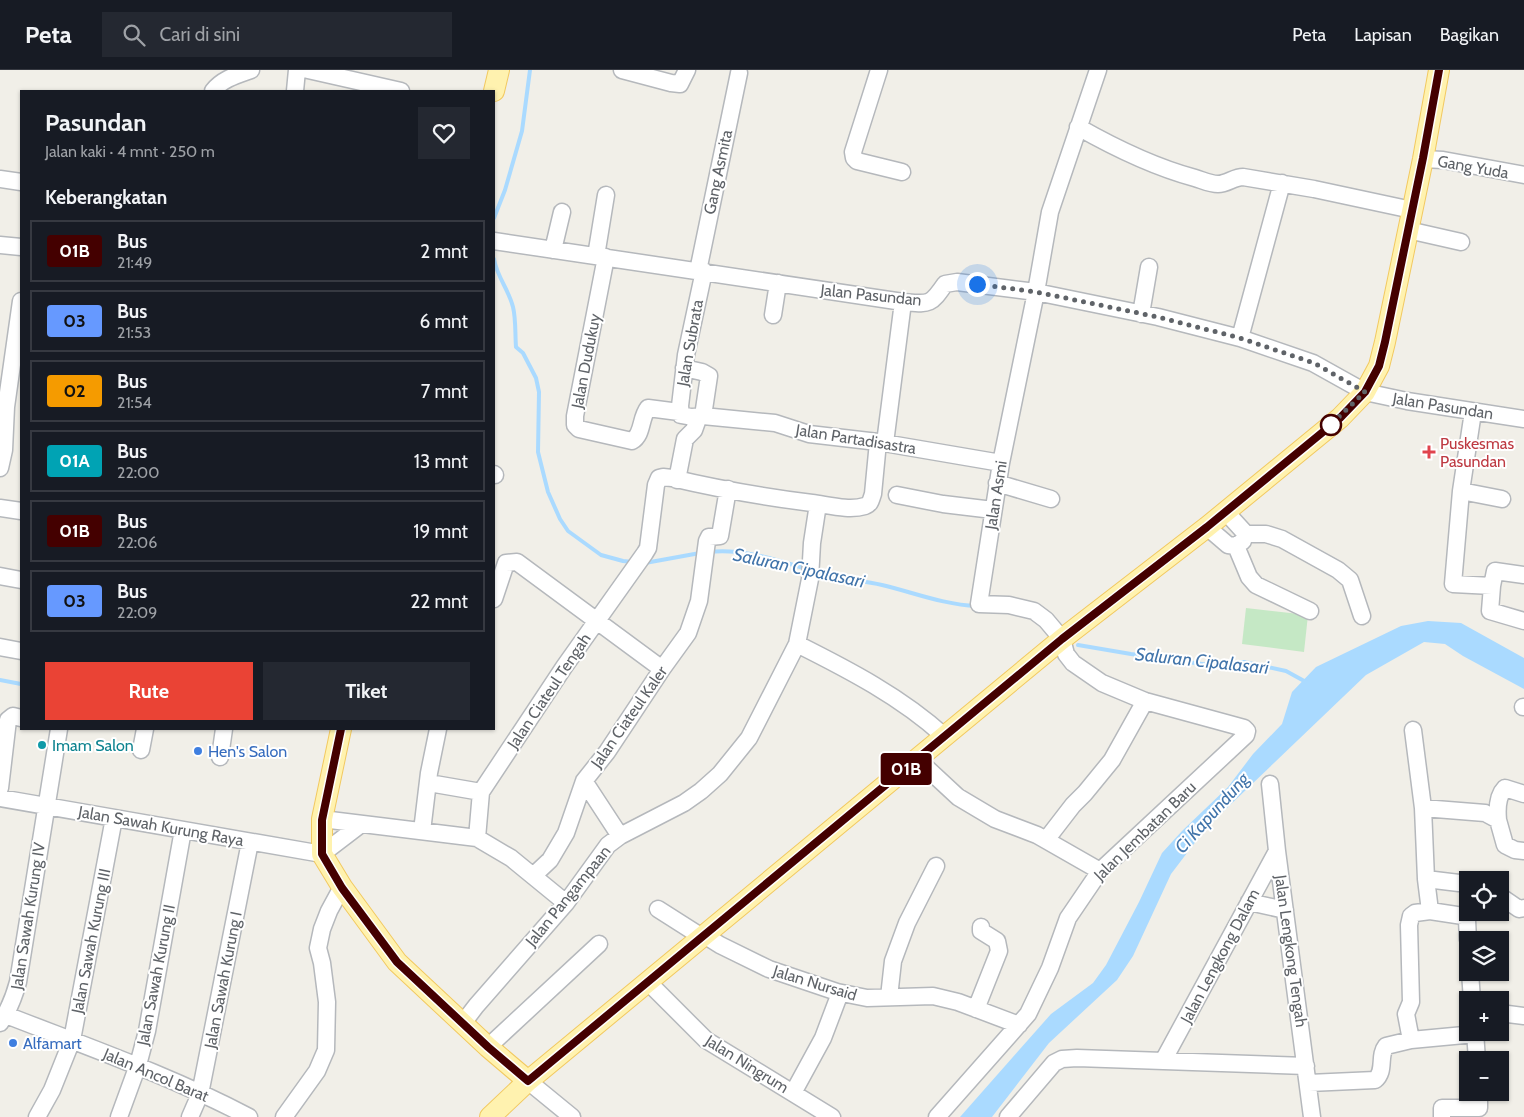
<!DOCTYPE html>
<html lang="id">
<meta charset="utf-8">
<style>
:root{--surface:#171b24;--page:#242831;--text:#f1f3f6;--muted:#9ea1a6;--line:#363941;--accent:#ea4335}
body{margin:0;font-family:Cabin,sans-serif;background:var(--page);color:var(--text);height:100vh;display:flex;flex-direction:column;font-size:19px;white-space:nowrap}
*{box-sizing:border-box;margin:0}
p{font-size:16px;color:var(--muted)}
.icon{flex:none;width:28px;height:28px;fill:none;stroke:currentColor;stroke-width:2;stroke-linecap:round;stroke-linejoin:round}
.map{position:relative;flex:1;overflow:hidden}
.sheet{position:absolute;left:20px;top:20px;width:475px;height:640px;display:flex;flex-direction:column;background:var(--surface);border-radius:0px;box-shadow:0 1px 4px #0004}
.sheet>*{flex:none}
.badge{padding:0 10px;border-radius:4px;font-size:18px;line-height:32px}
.fabs{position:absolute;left:1459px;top:801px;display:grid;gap:10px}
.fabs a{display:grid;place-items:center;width:50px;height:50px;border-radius:0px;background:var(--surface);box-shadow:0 1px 4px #0004;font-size:25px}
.you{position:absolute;width:25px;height:25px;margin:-12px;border:4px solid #fff;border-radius:50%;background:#1a73e8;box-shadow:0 0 0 8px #1a73e833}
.map>.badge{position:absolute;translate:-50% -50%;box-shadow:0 0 0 2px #fff}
h2{padding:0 25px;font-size:19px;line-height:45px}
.round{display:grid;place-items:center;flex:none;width:52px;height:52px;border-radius:0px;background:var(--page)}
.summary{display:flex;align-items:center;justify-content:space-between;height:85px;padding:0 25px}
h1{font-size:24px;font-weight:700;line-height:38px}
.button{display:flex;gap:10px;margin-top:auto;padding:10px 25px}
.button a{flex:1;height:58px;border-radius:0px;background:var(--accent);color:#fff;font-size:20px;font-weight:700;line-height:58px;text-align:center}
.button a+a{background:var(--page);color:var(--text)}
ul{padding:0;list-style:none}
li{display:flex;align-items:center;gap:15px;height:62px;margin:0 10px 8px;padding:0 15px;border:2px solid var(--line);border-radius:0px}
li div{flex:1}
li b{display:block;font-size:19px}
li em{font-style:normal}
li .badge{min-width:55px;font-weight:700;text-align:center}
header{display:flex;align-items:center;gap:30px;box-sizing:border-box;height:70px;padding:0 25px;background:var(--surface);border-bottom:1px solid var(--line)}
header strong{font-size:24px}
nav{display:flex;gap:28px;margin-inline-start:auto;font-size:18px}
.search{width:350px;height:45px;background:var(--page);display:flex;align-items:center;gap:12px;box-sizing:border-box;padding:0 18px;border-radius:0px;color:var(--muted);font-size:19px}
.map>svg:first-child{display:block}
</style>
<header>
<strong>Peta</strong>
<div class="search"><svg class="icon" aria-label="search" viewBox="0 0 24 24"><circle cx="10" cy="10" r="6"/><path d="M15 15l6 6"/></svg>Cari di sini</div>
<nav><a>Peta</a><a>Lapisan</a><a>Bagikan</a></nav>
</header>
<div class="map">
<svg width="1524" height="1047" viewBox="0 0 1524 1047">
<rect width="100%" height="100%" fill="#f1efe8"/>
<!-- green -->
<path fill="#c5e8c5" d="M1246,538L1308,545L1304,582L1242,574Z"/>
<!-- water -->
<path fill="#aadaff" d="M1428,551L1461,553L1524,588V619L1463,586L1445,574L1424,572L1366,605L1206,758L1171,804L1133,886L1117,910L1049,973L992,1047H960L1051,944L1093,913L1106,895L1139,832L1162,783L1182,761L1228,717L1253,684L1282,654L1292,622L1316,597L1401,556Z"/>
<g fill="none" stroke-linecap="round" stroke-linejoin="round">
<!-- stream -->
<path stroke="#aadaff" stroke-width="4" d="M494,148L505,120L522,61L530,0
M494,189C497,207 509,220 513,237C516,249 515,264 516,277L523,283L536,308L539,322L538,382L548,422L560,449L568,461L601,485L623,491L633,492
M709,482C742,478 776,490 807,499
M645,493L700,483
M814,502C836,509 859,510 882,515C912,522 945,535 976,536
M1078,575L1131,584L1216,596L1244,592L1286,601L1306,612
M0,610L21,614"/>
<defs>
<path id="minor" d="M308,0L401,21
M622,0L671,13L680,14L687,0
M879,0L853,82L854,88L857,91L902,102
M213,21C222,9 237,5 251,0
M295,21L297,0
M1078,57C1115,78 1154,97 1195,108C1202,110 1210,114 1218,114C1227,114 1234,107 1243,107L1314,119L1412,140
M1423,89L1443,90L1524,105
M0,109L21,112
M1408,160L1461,172
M494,171L903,232C929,234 930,236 945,214L957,212L1036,222L1158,247L1240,268L1313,293L1365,322L1407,331L1524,349
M0,175L21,177
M553,180L562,142
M596,186L606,125
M606,187L575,346V355L579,359L632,371C643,365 640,348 648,338L679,342
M698,201L739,3
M704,201L686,285L680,336L681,345L692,347L703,346L775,353L809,364L878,372L1001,393
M1141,244L1149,197
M773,245L778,213
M1240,268L1282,113
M684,298L702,302L709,306L703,346
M1473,342L1461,421L1453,514L1492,516L1495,501L1524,505
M885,373L903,232
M0,398L4,380L6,337L21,231
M494,404L495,405
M677,410L685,369L694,360L699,346
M997,413L1051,429
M1461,421L1502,429
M897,425L943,434L993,440
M0,438L21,441
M1225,441L1246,464H1266L1282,469L1338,500L1350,510L1362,546
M1207,457L1228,475L1236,476L1243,471
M1236,476L1249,507L1256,515L1310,541
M0,506L21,510
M1492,516L1490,541L1524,551
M494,529L506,493L517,492L662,599
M797,574C849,600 901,627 944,666
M0,577L21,581
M1523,637H1524
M1413,660L1423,738L1426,809L1459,813L1468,812
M141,680L145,659
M220,687L224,659
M917,689L958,727L995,749L1037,765L1100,801
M584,711L620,766
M429,713L481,722
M1270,714L1277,781L1312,1047
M0,718L8,650L13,646L21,648
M0,728L322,784L360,755
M1423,738L1485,743L1498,750L1505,775L1515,780L1524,781
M322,749L477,768L511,788L566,833
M1498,750C1497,739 1497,726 1505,718L1524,724
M422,761L429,703L438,659
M477,768L481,722L564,597L645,483L648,478L656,415L659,408L663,407L672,408C718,419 765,427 812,433C828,435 849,441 865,436C871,434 871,429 873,424L878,372
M1046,770L1073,735L1085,723L1112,690L1145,631
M533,806L550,790L566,763L584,711L607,682L662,599L688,563L699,531L707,471L709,467L720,466L728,419
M1500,826L1519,839L1524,838
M1249,832L1285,840
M658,839L702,867
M1430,841L1463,846L1467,850L1468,870
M704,865L720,875L769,899L837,922L867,928L933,926L958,932L1019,955
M1470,902L1472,930
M648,912L706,970L832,1047
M889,927L893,891L907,853L936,796
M976,939L999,881L997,871L981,861V857
M1500,943L1524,946
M6,945C88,977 171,1006 249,1047
M0,953C9,940 14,927 18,912L59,659
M463,953L476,936L566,833L608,775L620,766L684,733L701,721L720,704L749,668L797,574L810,509L812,473L818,434
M1475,962L1477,990
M1411,970L1475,964
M488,977L599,874
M1163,991L1277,781
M528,1011L572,1047
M1309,1013L1375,1010C1386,1001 1378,986 1386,976L1411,970L1406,944L1411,932L1409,855L1411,846L1415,843L1430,841L1426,809
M793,1023L823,968L840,923
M37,1047L52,1020L72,970L114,748
M119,1047L138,995L147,961L183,760
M190,1047L200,1024L250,772
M284,1047L317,1001L326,980L327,932L322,893L318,878L322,859L329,841L342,817
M937,1047L1028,944L1050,898L1068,848L1100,801L1246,665L1247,661L1244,658L1145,631L1102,613L1073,593L1066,584L1062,569L1046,550L1034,541L1009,535L979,534L1001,393L1036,222L1050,142L1098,0
M1008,1047L1054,993L1062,989L1077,988L1306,996
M1442,1047V1038H1479V1022"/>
<path id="major" d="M494,21L499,0
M341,659L322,749V784L342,817L397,892L488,977L528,1011
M490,1047L528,1011L1062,569L1207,457L1340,348L1365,322L1379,296L1385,272L1423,89L1439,0"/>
</defs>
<!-- minor casing -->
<use href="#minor" stroke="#b5b8bc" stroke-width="19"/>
<!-- major casing -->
<use href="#major" stroke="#f2c960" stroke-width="22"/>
<!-- minor -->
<use href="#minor" stroke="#fff" stroke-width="16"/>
<!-- major -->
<use href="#major" stroke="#fff2af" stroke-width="20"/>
</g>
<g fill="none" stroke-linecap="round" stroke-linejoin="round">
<defs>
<path id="line" d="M341,659L322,750V784L342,818L397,892L488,977L528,1011L1062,569L1207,457L1340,348L1365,322L1379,296L1385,272L1423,88L1439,0"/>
</defs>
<!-- line casing -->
<use href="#line" stroke="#fff" stroke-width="11"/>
<!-- line -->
<use href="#line" stroke="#400" stroke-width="8"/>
<!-- walk -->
<path stroke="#5f6368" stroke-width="5" stroke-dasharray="0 9" d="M977,214L1036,222L1158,247L1240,268L1314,293L1365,322L1325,360L1331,355"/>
</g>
<!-- markers -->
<circle fill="#fff" stroke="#400" stroke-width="2.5" cx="1331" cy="355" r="10"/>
<path fill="#e0444e" stroke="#fff" stroke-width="2" d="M1426.5 374.5h5v5h5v5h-5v5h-5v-5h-5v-5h5z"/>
<circle fill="#0f9aa8" stroke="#fff" stroke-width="2" cx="42" cy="675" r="5"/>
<g fill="#3f7fe0" stroke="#fff" stroke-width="2">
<circle cx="198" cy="681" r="5"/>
<circle cx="13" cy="973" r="5"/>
</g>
<g text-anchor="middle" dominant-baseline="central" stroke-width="4" stroke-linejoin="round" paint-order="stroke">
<!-- street labels -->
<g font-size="16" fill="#5f6368" stroke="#fff">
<text transform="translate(1473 97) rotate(10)">Gang Yuda</text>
<text transform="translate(718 102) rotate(-78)">Gang Asmita</text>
<text transform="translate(871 225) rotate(6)">Jalan Pasundan</text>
<text transform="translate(690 273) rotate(-80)">Jalan Subrata</text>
<text transform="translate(586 291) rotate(-79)">Jalan Dudukuy</text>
<text transform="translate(1443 336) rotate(9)">Jalan Pasundan</text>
<text transform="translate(856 369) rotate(9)">Jalan Partadisastra</text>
<text transform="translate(996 425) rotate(-81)">Jalan Asmi</text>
<text transform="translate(549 621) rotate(-56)">Jalan Ciateul Tengah</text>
<text transform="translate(629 647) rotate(-55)">Jalan Ciateul Kaler</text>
<text transform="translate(161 756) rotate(10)">Jalan Sawah Kurung Raya</text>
<text transform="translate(1145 761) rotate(-44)">Jalan Jembatan Baru</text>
<text transform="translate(568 826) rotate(-51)">Jalan Pangampaan</text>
<text transform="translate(28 846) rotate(-81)">Jalan Sawah Kurung IV</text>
<text transform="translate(91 871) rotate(-79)">Jalan Sawah Kurung III</text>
<text transform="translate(1291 881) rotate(82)">Jalan Lengkong Tengah</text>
<text transform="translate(1220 886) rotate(-62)">Jalan Lengkong Dalam</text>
<text transform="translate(156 905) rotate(-79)">Jalan Sawah Kurung II</text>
<text transform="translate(223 910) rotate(-79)">Jalan Sawah Kurung I</text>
<text transform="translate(815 913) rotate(17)">Jalan Nursaid</text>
<text transform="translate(747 994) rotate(32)">Jalan Ningrum</text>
<text transform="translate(156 1005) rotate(23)">Jalan Ancol Barat</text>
</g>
<!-- health labels -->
<g font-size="16" fill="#be3a42" stroke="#fff" text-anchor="start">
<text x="1440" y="373">Puskesmas<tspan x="1440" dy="18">Pasundan</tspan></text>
</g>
<!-- culture labels -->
<g font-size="16" fill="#0d838f" stroke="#fff" text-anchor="start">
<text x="52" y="675">Imam Salon</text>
</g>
<!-- shop labels -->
<g font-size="16" fill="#366cbe" stroke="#fff" text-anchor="start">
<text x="208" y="681">Hen's Salon</text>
<text x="23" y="973">Alfamart</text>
</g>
<!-- water labels -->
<g font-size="18" font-style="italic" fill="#4174aa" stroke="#fff">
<text transform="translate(799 498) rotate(12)">Saluran Cipalasari</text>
<text transform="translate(1202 591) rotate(6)">Saluran Cipalasari</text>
<text transform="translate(1212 743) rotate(-48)">Ci Kapundung</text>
</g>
</g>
</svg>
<div class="fabs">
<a><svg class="icon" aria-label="locate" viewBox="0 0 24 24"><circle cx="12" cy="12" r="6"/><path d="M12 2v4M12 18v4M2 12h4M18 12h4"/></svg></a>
<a><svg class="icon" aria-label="layers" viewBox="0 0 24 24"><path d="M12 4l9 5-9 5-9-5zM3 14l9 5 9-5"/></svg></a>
<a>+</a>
<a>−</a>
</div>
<div class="you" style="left:977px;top:214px"></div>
<b class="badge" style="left:906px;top:699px;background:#400;color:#fff">01B</b>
<section class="sheet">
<div class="summary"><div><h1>Pasundan</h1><p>Jalan kaki · 4 mnt · 250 m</p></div><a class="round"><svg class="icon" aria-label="heart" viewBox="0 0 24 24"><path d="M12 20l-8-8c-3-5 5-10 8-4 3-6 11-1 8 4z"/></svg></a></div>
<h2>Keberangkatan</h2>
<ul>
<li><span class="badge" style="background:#400;color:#fff">01B</span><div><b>Bus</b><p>21:49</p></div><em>2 mnt</em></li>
<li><span class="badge" style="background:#69f;color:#111">03</span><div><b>Bus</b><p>21:53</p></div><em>6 mnt</em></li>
<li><span class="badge" style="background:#f59b00;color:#111">02</span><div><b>Bus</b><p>21:54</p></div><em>7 mnt</em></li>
<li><span class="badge" style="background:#00a3b4;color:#fff">01A</span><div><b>Bus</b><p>22:00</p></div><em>13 mnt</em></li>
<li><span class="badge" style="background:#400;color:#fff">01B</span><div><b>Bus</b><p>22:06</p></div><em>19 mnt</em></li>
<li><span class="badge" style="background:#69f;color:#111">03</span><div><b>Bus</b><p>22:09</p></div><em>22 mnt</em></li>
</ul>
<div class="button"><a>Rute</a><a>Tiket</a></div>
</section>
</div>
